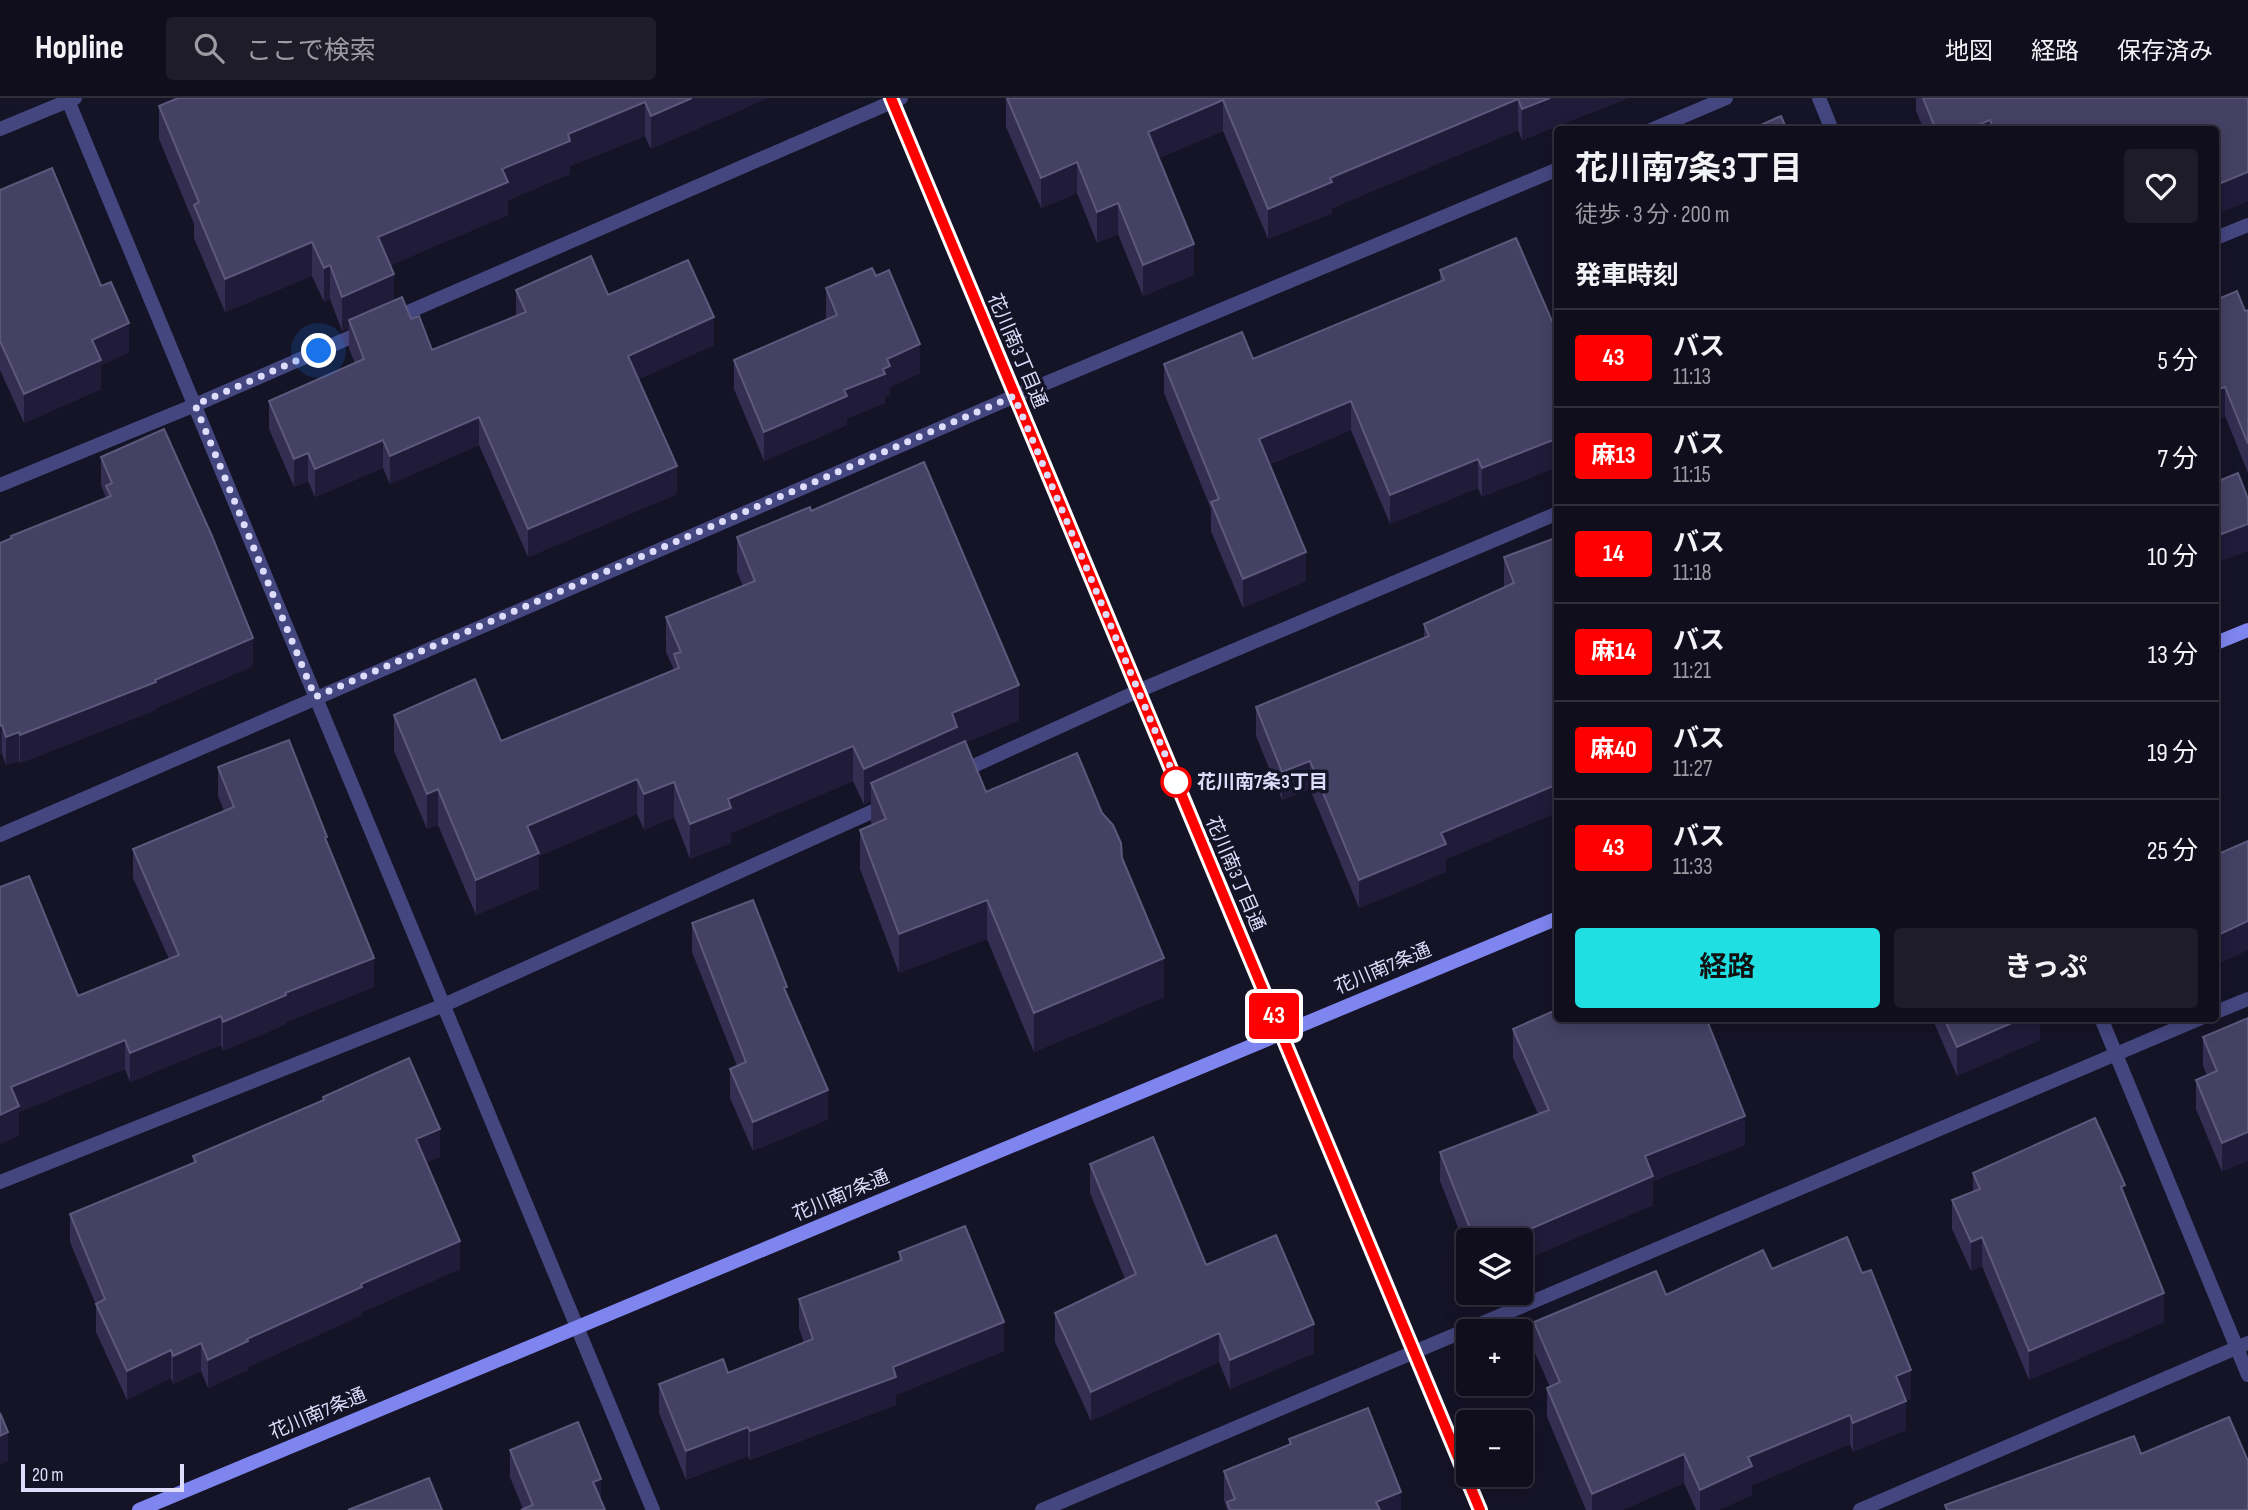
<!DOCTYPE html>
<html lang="ja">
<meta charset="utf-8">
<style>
:root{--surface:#100e1c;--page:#1e1c29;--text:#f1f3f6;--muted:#9c9ca3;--line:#302e3b;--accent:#20dfe3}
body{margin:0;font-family:"Sofia Sans Condensed","Noto Sans JP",sans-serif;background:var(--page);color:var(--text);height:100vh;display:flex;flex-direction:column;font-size:26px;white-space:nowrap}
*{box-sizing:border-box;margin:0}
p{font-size:23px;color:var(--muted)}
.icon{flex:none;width:38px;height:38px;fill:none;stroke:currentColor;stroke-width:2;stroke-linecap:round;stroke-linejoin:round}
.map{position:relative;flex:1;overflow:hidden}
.sheet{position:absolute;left:1554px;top:28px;width:665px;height:896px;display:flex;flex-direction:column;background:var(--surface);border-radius:7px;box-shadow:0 4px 18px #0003,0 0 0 2px var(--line)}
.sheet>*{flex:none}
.badge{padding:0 14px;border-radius:5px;font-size:24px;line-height:46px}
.buttons{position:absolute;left:1456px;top:1130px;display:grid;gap:14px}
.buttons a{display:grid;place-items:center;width:77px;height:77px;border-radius:7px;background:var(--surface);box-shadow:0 4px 18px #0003,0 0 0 2px var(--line);font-size:35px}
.scale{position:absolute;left:21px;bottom:18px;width:163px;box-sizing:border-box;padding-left:7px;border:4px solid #dddcfb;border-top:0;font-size:19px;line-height:24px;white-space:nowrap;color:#dddcfb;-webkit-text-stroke:5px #151326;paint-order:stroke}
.you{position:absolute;width:35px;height:35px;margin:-18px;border:5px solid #fff;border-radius:50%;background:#1a73e8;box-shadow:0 0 0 10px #1a73e833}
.map>.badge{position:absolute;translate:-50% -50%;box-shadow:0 0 0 4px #fff}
h2{padding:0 21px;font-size:26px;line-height:63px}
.round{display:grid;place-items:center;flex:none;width:74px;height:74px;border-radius:7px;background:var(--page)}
.headline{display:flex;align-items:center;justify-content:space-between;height:119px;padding:0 21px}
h1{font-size:33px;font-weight:700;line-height:52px}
.button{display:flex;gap:14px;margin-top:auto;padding:14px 21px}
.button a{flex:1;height:80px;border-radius:7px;background:var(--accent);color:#111;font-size:28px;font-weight:700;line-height:80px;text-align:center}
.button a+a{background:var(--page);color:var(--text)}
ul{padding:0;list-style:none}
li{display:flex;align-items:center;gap:21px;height:98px;padding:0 21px;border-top:2px solid var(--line)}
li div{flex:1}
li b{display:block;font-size:26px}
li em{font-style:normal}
li .badge{min-width:77px;font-weight:700;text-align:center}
header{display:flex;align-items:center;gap:42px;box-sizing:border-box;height:98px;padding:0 35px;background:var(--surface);border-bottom:2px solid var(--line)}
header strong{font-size:33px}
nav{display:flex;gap:38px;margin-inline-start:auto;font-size:24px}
.search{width:490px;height:63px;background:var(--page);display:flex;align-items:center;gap:18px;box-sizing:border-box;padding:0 24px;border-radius:7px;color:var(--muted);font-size:26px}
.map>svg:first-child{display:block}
</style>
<header>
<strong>Hopline</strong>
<div class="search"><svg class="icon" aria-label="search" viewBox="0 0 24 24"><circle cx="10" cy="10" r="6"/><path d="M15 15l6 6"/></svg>ここで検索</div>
<nav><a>地図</a><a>経路</a><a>保存済み</a></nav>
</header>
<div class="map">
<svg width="2248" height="1412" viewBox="0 0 2248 1412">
<rect width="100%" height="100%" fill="#151326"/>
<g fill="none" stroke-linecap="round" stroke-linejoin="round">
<!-- street -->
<path stroke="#44467f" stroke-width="14" d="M67,0L653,1412
M1819,0L1832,32
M0,31L75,0
M1651,32L1726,0
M2216,140L2248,127
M392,221L901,0
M0,387L195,307L367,232
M958,675L1138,593L1558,415
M0,737L1015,298L1558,71
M2216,914L2248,901
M2101,920L2248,1277
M0,1084L444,907L889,706
M1042,1412L2201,920
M1860,1412L2248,1245"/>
<!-- secondary -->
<path stroke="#7f85ef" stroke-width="14" d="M891,0L1480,1412
M2216,545L2248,532
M139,1412L1558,820"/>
</g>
<!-- wall -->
<path fill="#332e52" d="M178,0H768L651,51L645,38L570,68V76L508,102V117L390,167L394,203L411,221L432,252L516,218V192L608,197L714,247L639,281L677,396L528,459L479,347L390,386L383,370L315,399L308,383L294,389L269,331V303L355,265L349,251V230L342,233L330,201L324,204L312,178L225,214L194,140V126L159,41V8Z
M1006,0H1628L1522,42L1518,32L1332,110V115L1268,141L1223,33L1158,60L1194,177L1143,198L1118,136L1097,145L1077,95L1041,110L1006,29Z
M1916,0H2248V103L2216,116V32H1924L1916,13Z
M0,92L101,188L129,254L101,267V291L24,325L0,272Z
M1516,140L1482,399L1478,390L1390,426L1351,332L1270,366L1306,483L1243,510L1211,433V411L1164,295V266L1253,261L1440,184V172Z
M876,178L920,275L890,289V297L885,299V305L847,320V327L764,363L734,291V262L827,222L826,219V190Z
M2216,202L2245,213L2248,212V375L2225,318L2219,320L2216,313Z
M101,359L253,568L156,610V612L20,665L19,663L6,667L2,656H0V445L11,441V438L106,400L101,387Z
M811,413L1019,622L965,645L986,694L1122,760L1164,899L1034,954L987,841L899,875L860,771V732L872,727L871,724V703L864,707L853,683L731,735V745L690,761L674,719L644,732L637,716L539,758V790L476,817L438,727L427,731L394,653V617L501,643L674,572L666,554V519L743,488L737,474V439Z
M1558,439V714L1446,761V774L1359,810L1310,691L1282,702L1256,638V609L1424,540V526L1504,489V459Z
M218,669L327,745L374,889L286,924V926L223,953L221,947L130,984L125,971L19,1014V1037L0,1046L78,898L169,861L133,780V751L224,713L218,698Z
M692,825L787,896L828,1021L753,1053L730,1000V971L737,968L692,854Z
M1932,920H2040V942L1957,978Z
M2248,920L2222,1074L2196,1011V982L2207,977L2203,968V939Z
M1513,931L1712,934L1745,1047L1653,1083V1107L1531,1159V1164L1521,1169V1143H1468V1155L1440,1083V1054L1538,1016L1513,960Z
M323,999L440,1059L426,1065L460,1171L362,1214V1217L248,1269V1272L208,1290L201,1273L173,1286L171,1280L127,1302L96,1234V1207L70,1144V1116L193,1065V1058L323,1002Z
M1090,1066L1206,1167L1314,1255L1230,1291L1219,1264L1091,1323L1055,1244V1215L1125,1181L1090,1095Z
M1973,1075L2125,1098L2164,1224L2029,1282L1982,1168L1971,1173L1952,1131V1102L1973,1093Z
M899,1154L1004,1253L896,1297V1307L750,1362L748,1358L686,1382L659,1315V1286L728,1275L804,1245L799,1230V1201L899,1163Z
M1666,1197L1911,1301L1906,1303V1332L1853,1354L1850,1346L1752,1387V1397L1718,1412H1696L1684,1385L1622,1412H1586L1547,1319V1290L1550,1289L1534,1253V1224Z
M1289,1341L1401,1412H1227L1224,1402V1373L1289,1347Z
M510,1352L601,1402L523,1411L510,1379Z"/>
<!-- shaded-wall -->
<path fill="#1f1b39" d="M692,0H768L651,51V18Z
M1550,0H1628L1522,42V11Z
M1518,1V32L1332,110V115L1268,141V111L1330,80Z
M1223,2V33L1148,65V34Z
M645,4V38L570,68V76L508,102V117L378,173V139L502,71L568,36Z
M1990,22V32H1966Z
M1077,64V95L1041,110V80Z
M2248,74V103L2216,116V87Z
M1118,105V136L1097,145V114Z
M312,144V178L225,214V181Z
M1194,146V177L1143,198V167Z
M330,167V201L324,204V170Z
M394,176V210L349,222V230L342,233V199Z
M714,219V247L628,286V258Z
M129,225V254L101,267V291L24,325V296L92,242Z
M920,246V275L890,289V297L885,299V305L847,320V327L764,363V334L883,271L887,261Z
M2225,289V318L2219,320V291Z
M1351,303V332L1259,370V341Z
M479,319V347L390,386V358Z
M1558,340V369L1482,399V370Z
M383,342V370L315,399V371Z
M308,355V383L294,389V361Z
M1478,361V390L1390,426V397Z
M677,368V396L528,459V431Z
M2248,426V453L2216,465V438Z
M1306,454V483L1243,510V481Z
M253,540V568L156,610V612L20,665V637L155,582Z
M1019,587V622L871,685V703L864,707V671L952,615Z
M2,627V656H0V628Z
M19,634V663L6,667V639Z
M853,648V683L731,735V745L690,761V726L728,701Z
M1310,663V691L1282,702V674Z
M637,681V716L539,758V790L476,817V782L527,728Z
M674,684V719L644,732V696Z
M1558,686V714L1446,761V774L1359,810V782L1441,735Z
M438,691V727L427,731V696Z
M987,802V841L899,875V836Z
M2248,823V852L2216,867V838Z
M374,860V889L286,924V926L223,953V924L285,895Z
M1164,860V899L1034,954V915Z
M221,918V947L130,984V955Z
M2023,920H2040V942L1957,978V949Z
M125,942V971L19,1014V1037L0,1046V1017L11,989Z
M828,992V1021L753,1053V1024Z
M1745,1018V1047L1653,1083V1107L1531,1159V1164L1521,1169V1143H1513L1530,1131L1645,1058Z
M440,1031V1059L416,1070V1041Z
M2248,1034V1063L2222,1074V1045Z
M1982,1139V1168L1971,1173V1144Z
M460,1143V1171L362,1214V1217L248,1269V1272L208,1290V1262L247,1241L361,1186Z
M2164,1195V1224L2029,1282V1253Z
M1004,1224V1253L896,1297V1307L750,1362V1333L893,1269Z
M1314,1226V1255L1230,1291V1262Z
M1219,1235V1264L1091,1323V1294Z
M201,1245V1273L173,1286V1258Z
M171,1252V1280L127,1302V1273Z
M1911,1272V1301L1896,1307V1278Z
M1906,1303V1332L1853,1354V1325Z
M1850,1317V1346L1752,1387V1397L1718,1412H1700V1392L1748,1359Z
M748,1329V1358L686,1382V1353Z
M8,1334V1363L0,1367V1338Z
M1684,1356V1385L1622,1412H1592V1396Z
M601,1381V1409L593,1384Z
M1401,1394V1412H1376V1404Z"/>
<!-- building -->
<path fill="#454164" stroke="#5d597c" stroke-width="2" d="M178,0H692L651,18L645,4L568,36L570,43L502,71L508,84L378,139L394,176L342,199L330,167L324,170L312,144L225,181L194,107L199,104L159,8Z
M1007,0H1550L1522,11L1518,1L1330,80L1332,84L1268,111L1223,2L1148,34L1194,146L1143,167L1118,105L1097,114L1077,64L1041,80Z
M1923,0H2248V74L2216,87V32H1994L1990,22L1966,32H1936Z
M1781,18L1787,32H1750Z
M52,70L101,188L111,184L129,225L92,242L101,262L24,296L0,243V92Z
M1516,140L1558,237V340L1482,370L1478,361L1390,397L1351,303L1259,341L1306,454L1243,481L1211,404L1219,401L1164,266L1242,234L1253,261L1444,182L1440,172Z
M591,158L608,197L688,162L714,219L628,258L677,368L528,431L479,319L390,358L383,342L315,371L308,355L294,361L269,303L364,261L349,222L402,199L411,221L419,218L432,252L526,214L516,192Z
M872,170L876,178L889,172L920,246L887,261L890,268L883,271L885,276L844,292L847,298L764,334L734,262L837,217L826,190Z
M2237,193L2245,213L2248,212V346L2225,289L2219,291L2216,284V202Z
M164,331L212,438L253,540L155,582L156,584L20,637L19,634L6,639L2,627L0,628V445L12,440L11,438L111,398L106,388L112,385L101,359Z
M924,364L1019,587L952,615L957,629L864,671L853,648L728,701L731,710L690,726L674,684L644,696L637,681L527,728L539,755L476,782L438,691L427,696L394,617L475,581L501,643L679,570L674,556L681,554L666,519L755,483L737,439L810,409L811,413Z
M2238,375L2248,401V426L2216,438V384Z
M1558,439V686L1441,735L1446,746L1359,782L1310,663L1282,674L1256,609L1429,538L1424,526L1514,485L1504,459Z
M289,642L327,739L325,740L374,860L285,895L286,897L223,924L221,918L130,955L125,942L11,989L19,1008L0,1017V789L29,778L78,898L179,857L133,751L234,709L218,669Z
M965,643L986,694L1077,655L1102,715L1113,727L1121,745L1122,760L1164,860L1034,915L987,802L899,836L860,732L886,721L871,685Z
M2248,743V823L2216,838V757Z
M753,802L787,889L784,890L828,992L753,1024L730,971L746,964L692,825Z
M1558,911V920H1710L1712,924L1708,925L1745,1018L1645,1058L1653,1078L1530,1131L1531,1135L1513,1143H1475L1440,1054L1549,1012L1513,931Z
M1944,920H2023L1957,949Z
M2248,920V1034L2222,1045L2196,982L2217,973L2203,939Z
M409,960L440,1031L416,1041L460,1143L361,1186L362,1189L247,1241L248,1243L208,1262L201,1245L173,1258L171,1252L127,1273L96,1206L105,1201L70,1116L196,1064L193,1058L324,1002L323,999Z
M2095,1020L2125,1087L2121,1089L2164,1195L2029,1253L1982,1139L1971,1144L1952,1102L1980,1091L1973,1075Z
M1153,1039L1206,1167L1276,1137L1314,1226L1230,1262L1219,1235L1091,1294L1055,1215L1136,1176L1090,1066Z
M965,1128L1004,1224L893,1269L896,1279L750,1333L748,1329L686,1353L659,1286L723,1261L728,1275L813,1241L799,1201L902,1162L899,1154Z
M1847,1139L1862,1175L1871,1172L1911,1272L1896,1278L1906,1303L1853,1325L1850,1317L1748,1359L1752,1368L1700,1392L1684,1356L1592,1396L1547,1290L1560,1284L1534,1224L1656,1173L1666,1197L1763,1152L1772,1171Z
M1368,1310L1401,1394L1376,1404L1380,1412H1230L1227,1404L1235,1401L1224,1373L1291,1346L1289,1341Z
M0,1315L8,1334L0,1338Z
M2229,1319L2248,1363V1412H1947L1945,1407L2134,1338L2141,1356Z
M578,1324L601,1381L593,1384L605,1412H521L533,1407L510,1352Z
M429,1380L442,1412H348Z"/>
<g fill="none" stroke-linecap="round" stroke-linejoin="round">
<defs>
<path id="line" d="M891,0L1480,1412"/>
</defs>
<!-- line casing -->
<use href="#line" stroke="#fff" stroke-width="16"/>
<!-- line -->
<use href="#line" stroke="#f00" stroke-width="10"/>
<!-- walk -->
<path stroke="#dddcfb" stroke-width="7" stroke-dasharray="0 12.6" d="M319,253L195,307L315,599L1014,298L1180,692L1176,684"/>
</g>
<!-- markers -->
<circle fill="#fff" stroke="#f00" stroke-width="3.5" cx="1176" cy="684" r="14"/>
<g text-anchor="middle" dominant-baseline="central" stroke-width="7" stroke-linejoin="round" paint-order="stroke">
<!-- street labels -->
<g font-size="19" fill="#dddcfb" stroke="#151326">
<text transform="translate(1017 253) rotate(67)">花川南3丁目通</text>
<text transform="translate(1235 776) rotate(67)">花川南3丁目通</text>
<text transform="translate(1383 871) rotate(-23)">花川南7条通</text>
<text transform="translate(841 1098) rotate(-23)">花川南7条通</text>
<text transform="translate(318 1316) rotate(-23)">花川南7条通</text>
</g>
<!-- stop labels -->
<g font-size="19" font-weight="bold" fill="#dddcfb" stroke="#151326" text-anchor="start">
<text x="1197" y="684">花川南7条3丁目</text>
</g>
</g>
</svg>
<div class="buttons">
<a><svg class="icon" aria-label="layers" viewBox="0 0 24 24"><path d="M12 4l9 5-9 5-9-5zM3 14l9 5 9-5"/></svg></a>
<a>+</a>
<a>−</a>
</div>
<div class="scale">20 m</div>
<div class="you" style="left:319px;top:253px"></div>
<b class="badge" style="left:1274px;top:918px;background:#f00;color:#fff">43</b>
<section class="sheet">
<div class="headline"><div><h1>花川南7条3丁目</h1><p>徒歩 · 3 分 · 200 m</p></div><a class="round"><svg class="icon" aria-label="heart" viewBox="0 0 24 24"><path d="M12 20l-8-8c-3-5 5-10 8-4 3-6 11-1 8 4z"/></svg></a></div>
<h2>発車時刻</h2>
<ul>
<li><span class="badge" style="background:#f00;color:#fff">43</span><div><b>バス</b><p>11:13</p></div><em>5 分</em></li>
<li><span class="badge" style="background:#f00;color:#fff">麻13</span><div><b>バス</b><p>11:15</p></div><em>7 分</em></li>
<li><span class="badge" style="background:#f00;color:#fff">14</span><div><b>バス</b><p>11:18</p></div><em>10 分</em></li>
<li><span class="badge" style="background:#f00;color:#fff">麻14</span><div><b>バス</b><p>11:21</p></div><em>13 分</em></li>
<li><span class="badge" style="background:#f00;color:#fff">麻40</span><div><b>バス</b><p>11:27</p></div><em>19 分</em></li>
<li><span class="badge" style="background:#f00;color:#fff">43</span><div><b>バス</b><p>11:33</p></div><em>25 分</em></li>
</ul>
<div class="button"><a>経路</a><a>きっぷ</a></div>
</section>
</div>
